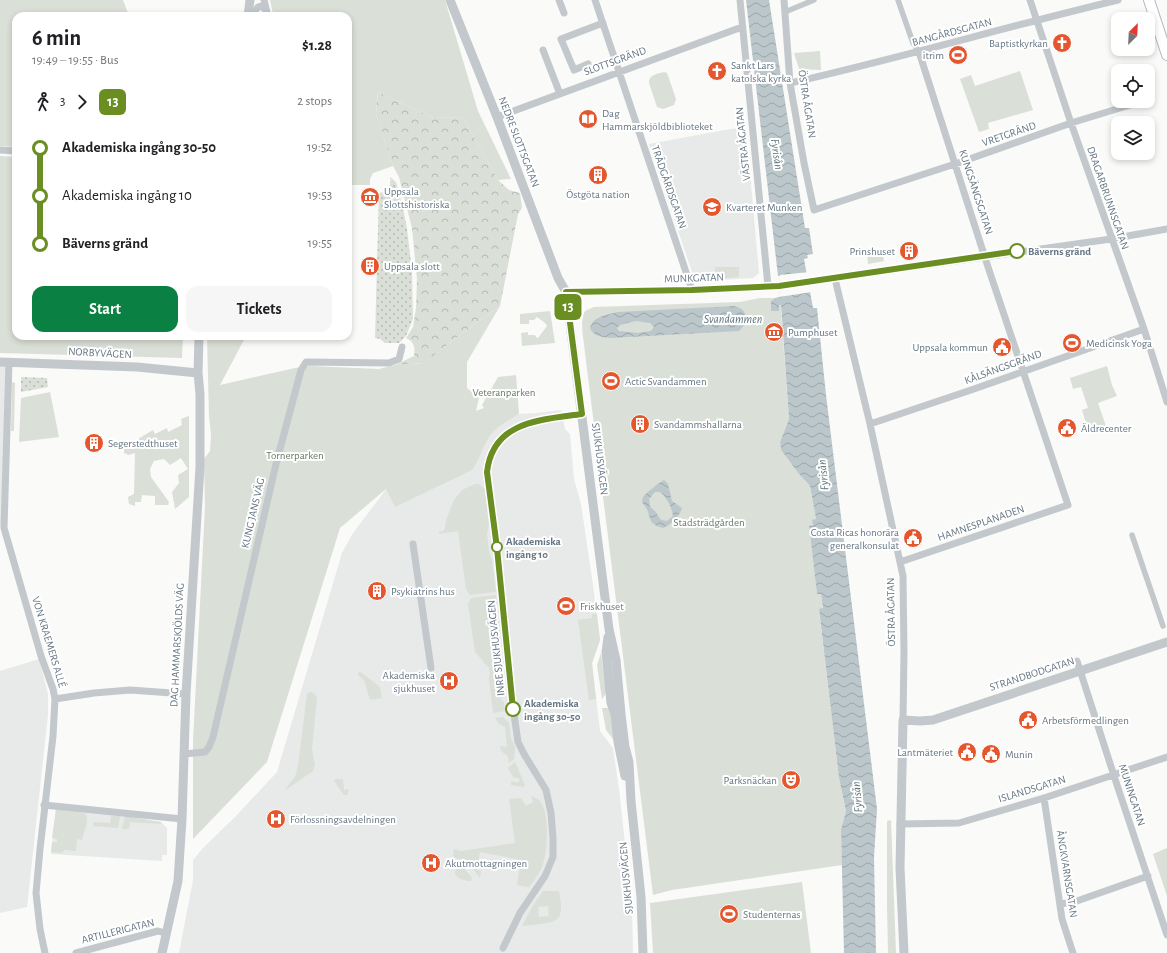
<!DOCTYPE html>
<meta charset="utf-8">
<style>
:root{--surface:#fff;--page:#f6f6f6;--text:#202124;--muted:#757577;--accent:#0b8043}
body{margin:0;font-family:"Alegreya Sans",sans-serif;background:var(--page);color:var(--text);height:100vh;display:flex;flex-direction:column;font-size:15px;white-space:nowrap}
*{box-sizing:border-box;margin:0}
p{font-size:13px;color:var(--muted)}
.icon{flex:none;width:22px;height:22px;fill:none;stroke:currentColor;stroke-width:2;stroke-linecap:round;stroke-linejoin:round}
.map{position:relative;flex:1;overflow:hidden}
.drawer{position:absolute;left:12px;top:12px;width:340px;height:328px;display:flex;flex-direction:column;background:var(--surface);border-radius:12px;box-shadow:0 2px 6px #0003}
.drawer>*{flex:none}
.badge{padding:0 8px;border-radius:6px;font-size:14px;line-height:26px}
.needle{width:26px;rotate:24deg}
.tools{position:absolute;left:1111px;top:12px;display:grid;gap:8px}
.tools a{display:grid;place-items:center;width:44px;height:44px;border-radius:8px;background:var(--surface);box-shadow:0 2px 6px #0003;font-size:20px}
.map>.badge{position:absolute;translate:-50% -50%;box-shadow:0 0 0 2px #fff}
.legs{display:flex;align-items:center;gap:6px;height:44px;padding:0 20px;font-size:13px}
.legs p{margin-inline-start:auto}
.overview{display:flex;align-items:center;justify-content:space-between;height:68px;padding:0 20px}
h1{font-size:22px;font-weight:700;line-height:30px}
.button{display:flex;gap:8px;margin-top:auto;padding:8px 20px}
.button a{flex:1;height:46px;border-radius:12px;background:var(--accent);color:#fff;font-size:16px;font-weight:700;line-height:46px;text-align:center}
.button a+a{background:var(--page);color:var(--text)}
ul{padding:0 20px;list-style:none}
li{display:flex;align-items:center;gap:14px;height:48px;font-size:15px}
li i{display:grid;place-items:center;width:6px;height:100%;margin:0 5px;background:currentColor}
li i::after{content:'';width:10px;height:10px;margin:-5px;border:3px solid;border-radius:50%;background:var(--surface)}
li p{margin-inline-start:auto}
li:first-child i{background:linear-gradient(#0000 50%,currentColor 0)}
li:last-child i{background:linear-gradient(currentColor 50%,#0000 0)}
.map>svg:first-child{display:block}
</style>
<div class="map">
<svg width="1167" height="953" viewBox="0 0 1167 953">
<defs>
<pattern id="forest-crowns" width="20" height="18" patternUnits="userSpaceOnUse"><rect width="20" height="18" fill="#dadfd7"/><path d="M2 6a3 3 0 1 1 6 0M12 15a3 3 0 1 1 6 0" fill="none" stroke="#b4b9b4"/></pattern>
<pattern id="garden-dots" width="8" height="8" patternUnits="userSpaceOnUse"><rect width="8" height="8" fill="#dadfd7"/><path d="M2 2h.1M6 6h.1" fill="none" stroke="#b4b9b4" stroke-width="1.8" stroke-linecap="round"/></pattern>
<pattern id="water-waves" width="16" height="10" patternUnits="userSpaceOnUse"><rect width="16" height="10" fill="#bbc7cb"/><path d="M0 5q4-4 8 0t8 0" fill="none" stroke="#9ca6aa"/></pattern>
</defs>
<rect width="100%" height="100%" fill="#fafaf8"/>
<!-- built -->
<path fill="#e8e9e9" d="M746,128L759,273L753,278L702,281L694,278L649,144L730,129Z
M0,363H7L1,525H0Z
M561,410L565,429L570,434L574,479L581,504L593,585L600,640L592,663L600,731L613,748L619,789L632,907L633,953H179L193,880V860L203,848L235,817L277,772L342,553L353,533L387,488L519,414L537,413Z
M39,659L48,694V715L27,907L0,913V671Z
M56,809L125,816L161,822L167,828V855H162V861L51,854Z"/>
<!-- green -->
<path fill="#dadfd7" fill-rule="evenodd" d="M0,0H123L129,16H16V147L0,146Z
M270,0H445L478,111L511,179L498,180L463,117L434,118L378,92L376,114L393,166L373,173L370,179V185H348V16H270L273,14Z
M820,51L821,70L799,69L794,53Z
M1020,71L1033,110L988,123L989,129L979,132L960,79L971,75L975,86Z
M664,72L667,73L676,99L674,105L663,109L657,107L649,83C648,75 657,74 664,72Z
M0,156L16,157V336H183L182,358L0,353Z
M882,249L884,261L868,264L867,250L871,251L872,257L878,256L877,250Z
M715,267H739V277L716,279Z
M760,298H775L771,301L781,304V312L789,419L780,442L781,450L799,474L810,486L816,519L813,525L809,527L817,593L821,594L823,609L819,610L839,778L846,811L841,829L842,865L672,890L653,895L585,353C584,339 579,323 585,311L594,307L740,302Z
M500,306L467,362V388L479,398L476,411L484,408L482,405L498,377L516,375L519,414C509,420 497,426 489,437C482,447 480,460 472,470L395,507L386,489L340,528L267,762L193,839V741L205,507L204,459L210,451L211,435L209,416L207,336H246L220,385L295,368L310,366L379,369L395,365L424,363L460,335Z
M550,311L555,343L522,346L521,333L528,332V335H535L536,337L538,338L547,326L545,323L537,317L534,320H529V324H520V314Z
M1107,366L1112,385L1117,396L1098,403L1106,426L1088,430L1082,410L1088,408L1081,387L1073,389L1070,378Z
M12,382L15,383L14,431H11Z
M50,392L59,437L19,442L21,398Z
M189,416V497L175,509L172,492L179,483L178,475L188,469L181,458L170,465L164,459L154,461L150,469L151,477L169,502L168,505H155V496L142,495L141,502H135V506L129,504L128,497L134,494L135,453L129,455L124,453V449L128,447L131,448L138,445V439L153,430L155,434L167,428L168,432L182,425L181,419Z
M475,484H479L485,489L489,525L487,533L489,552L492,560L496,592L470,595L466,589L458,531L439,534V532L443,531L445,528L446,520L454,500L462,490Z
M496,595L502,657V677L503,695L500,696L501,700L504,702L505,711L493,713L489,679L490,674L489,668L475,652L468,604L471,598Z
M592,614H597L600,640L592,663L596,699L589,700L578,620L592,618Z
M601,653L606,692L605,695L602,699L597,665Z
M359,671L380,687L382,698L370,700L364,680L358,675Z
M310,692L314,693L317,697L312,749L315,764L313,771L284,791L295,777L298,766L307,694Z
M602,708H607L610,709L616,743L606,730Z
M503,717L509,723L511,738L515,747L514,759L509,763L508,756L502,752L500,746L507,747L505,727L499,724L495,718Z
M515,762L525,785L523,787L511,785V781L518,783L520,779L513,777L508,768Z
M335,779H343L344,790L349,789L347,795H344L334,781Z
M531,796C533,797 537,798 539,800C550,810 548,853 542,867C539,874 534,881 529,887L517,885L521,860L480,852L477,870L481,871L480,878L466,860L455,858L453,856L454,849L461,851L515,843L509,799L521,798L526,806L533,802Z
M56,809L78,812L86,814C89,823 84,831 82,840L77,839L76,851L65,850L61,853L51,852L52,842H57V839L52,838Z
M111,816H120L118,828L93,826L94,822L110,823Z
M125,816L161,822V824L130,822L129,829H122Z
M891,820L896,953H888L887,908V821Z
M1167,848V896L1153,854Z
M458,867L464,868L472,878L471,881C465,881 458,879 455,874V871Z
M802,882L811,953H653L650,903Z
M543,891H559C560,899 563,909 559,917C556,924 530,925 522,926L532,907ZM548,906L549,916L539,917L538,907Z"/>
<!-- forest -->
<path fill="url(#forest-crowns)" d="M378,92L434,118L463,117L498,180L509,190L520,193L522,208L518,214L500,306L460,335L424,363L395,365L414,356C415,348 415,342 406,338L413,327L416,308L417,279L412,228L399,177L393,166L376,114Z"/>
<!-- garden -->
<path fill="url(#garden-dots)" d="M390,177L396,182L403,208L407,229L412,271L413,319L406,336L399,343H385L380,339L375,338L379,193C388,192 392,186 390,177Z
M21,377L47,378L48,387L21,392Z"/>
<!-- water -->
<path fill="url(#water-waves)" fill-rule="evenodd" d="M746,0H769L805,228H809L813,254L807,255L808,258L804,259L813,308H817L826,395L877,809L874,857L876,953H844L841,829L846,811L839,778L819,609L823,608L821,594H817L809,526L813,525L812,520L816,519L810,486L799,474L781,450L780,442L789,419L781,305H779V311H771V301L775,298L779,297L780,276H778Z
M735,306C744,309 746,313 747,322L739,331L610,338C602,337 593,336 590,328C593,316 607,315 618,312ZM636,321L650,323L654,327L651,331L638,333L619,331L617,328L620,325Z
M664,480L668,484L672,501L682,508C680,516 671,525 663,528C645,524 653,514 643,504C642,501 642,500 643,497C644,495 661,481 664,480ZM655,492H660C667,497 672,508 673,516L667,521L661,520L655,511L650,507L649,499Z"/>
<!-- pier -->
<path fill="#fafaf8" d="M809,272L812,292L779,297L780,275Z"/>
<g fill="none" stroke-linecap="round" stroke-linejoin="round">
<defs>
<path id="secondary" d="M1149,0L1167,55"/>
</defs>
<!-- secondary casing -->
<use href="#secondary" stroke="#b3babf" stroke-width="12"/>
<!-- pedestrian -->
<path stroke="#c3c8cc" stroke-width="5.5" d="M898,0L913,43L919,52
M785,12L814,0
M1132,535L1163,626"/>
<!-- minor -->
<path stroke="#c3c8cc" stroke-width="7" d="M264,0L268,16
M559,0L564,13
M595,0L692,290
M740,0L768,286
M784,0L790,83L804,163L814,210L961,162L1071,123L1143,101
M1030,0L1071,123L1144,329L1167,402
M255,11L258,7L261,6L266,10
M543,50L560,94
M588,64L574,70L561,39L603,23
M790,83C900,58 1009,26 1118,0
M497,117L742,27
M0,150L16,151
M836,278V283L870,424L903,576L904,652L903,720
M566,292L692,290L779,286L1111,239L1167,229
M9,362L4,528L41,656L53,689L55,699L53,736L40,849L36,893L40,929L45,953
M870,424L971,390L1144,329
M413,544L431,668
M900,562L1068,505L988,267L919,52
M1077,661L1117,785L1167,935
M55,699L94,693L130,690L186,694
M184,754L205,752L209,747L213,737L276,464L301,370L306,362L389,363L399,359L402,347
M1044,798L1062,919L1073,953
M44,805L182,819
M900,824L959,823L1044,798L1167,757
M1060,904L1074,902L1148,876
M503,948L520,913L545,876L553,857V838L551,813L546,790L524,754L518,742L514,714L497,549L487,473C493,420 539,420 582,414
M76,953L158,931L165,933"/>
<!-- tertiary -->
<path stroke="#c3c8cc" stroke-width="9" d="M450,0L497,117L558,278L566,292L609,629L616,660L621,714L625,747L629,762L631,801L641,897L643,953
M248,16L250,0
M0,362L137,367L198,373
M608,637L606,652L611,703L615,714L618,742L625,776
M162,953L178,881L182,819L186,694L200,467V394L198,373L199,336
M904,953L900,868L903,720L920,721L933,720L1167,642"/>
<!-- secondary -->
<use href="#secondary" stroke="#fff" stroke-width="10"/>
</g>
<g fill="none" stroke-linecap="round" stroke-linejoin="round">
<defs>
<path id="line-1" d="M513,709L497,548L487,472C493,421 540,420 582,414L566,292L692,290L779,286L1017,251"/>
</defs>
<!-- line-1 casing -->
<use href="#line-1" stroke="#fff" stroke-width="9"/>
<!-- line-1 -->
<use href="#line-1" stroke="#6b8e23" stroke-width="6"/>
</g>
<!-- icons -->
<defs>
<symbol id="church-disc" viewBox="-11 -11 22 22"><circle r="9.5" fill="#e4572e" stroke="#fff"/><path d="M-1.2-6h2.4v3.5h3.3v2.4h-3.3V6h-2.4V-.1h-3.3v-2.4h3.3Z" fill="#fff"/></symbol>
<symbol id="stadium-disc" viewBox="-11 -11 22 22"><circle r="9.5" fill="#e4572e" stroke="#fff"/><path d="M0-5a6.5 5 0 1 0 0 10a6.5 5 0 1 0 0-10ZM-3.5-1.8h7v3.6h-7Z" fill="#fff"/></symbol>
<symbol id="library-disc" viewBox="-11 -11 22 22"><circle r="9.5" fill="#e4572e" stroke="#fff"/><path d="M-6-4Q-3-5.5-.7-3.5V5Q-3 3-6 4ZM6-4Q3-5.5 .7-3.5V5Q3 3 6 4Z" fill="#fff"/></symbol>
<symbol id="building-disc" viewBox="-11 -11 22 22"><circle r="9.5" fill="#e4572e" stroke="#fff"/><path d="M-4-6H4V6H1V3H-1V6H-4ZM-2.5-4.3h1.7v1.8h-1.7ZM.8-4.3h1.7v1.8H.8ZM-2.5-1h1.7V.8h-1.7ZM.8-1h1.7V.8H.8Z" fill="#fff"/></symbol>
<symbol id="museum-disc" viewBox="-11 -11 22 22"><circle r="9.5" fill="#e4572e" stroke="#fff"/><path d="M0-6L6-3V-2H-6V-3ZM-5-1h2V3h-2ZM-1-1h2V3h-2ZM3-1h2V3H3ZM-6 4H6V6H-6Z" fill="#fff"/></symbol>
<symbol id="university-disc" viewBox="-11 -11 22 22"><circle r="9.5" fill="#e4572e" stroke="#fff"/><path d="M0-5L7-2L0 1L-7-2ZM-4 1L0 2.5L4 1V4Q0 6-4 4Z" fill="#fff"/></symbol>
<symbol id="civic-disc" viewBox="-11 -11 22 22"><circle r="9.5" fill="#e4572e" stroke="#fff"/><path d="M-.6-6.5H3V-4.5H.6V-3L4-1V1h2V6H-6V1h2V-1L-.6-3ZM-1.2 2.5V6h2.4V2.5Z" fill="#fff"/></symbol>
<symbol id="hospital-disc" viewBox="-11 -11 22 22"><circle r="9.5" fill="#e4572e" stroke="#fff"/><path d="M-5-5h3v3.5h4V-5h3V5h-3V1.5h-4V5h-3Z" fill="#fff"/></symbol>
<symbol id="theatre-disc" viewBox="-11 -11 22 22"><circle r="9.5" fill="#e4572e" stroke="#fff"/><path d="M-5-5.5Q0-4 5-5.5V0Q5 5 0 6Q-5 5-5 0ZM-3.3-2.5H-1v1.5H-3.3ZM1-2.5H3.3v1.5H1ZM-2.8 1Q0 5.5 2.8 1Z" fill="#fff"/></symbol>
</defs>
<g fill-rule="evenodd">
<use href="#church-disc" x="1051" y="32" width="22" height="22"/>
<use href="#stadium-disc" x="947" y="44" width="22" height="22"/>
<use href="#church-disc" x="706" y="60" width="22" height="22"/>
<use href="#library-disc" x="577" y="108" width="22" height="22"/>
<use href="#building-disc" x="587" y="164" width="22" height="22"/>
<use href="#museum-disc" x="359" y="186" width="22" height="22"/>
<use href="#university-disc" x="701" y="196" width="22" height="22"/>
<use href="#building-disc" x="898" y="240" width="22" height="22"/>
<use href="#building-disc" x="359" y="255" width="22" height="22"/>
<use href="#museum-disc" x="763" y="321" width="22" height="22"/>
<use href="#stadium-disc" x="1061" y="332" width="22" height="22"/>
<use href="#civic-disc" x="991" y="336" width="22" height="22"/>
<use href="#stadium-disc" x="600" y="370" width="22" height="22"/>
<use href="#building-disc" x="629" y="413" width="22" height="22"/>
<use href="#civic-disc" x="1056" y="417" width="22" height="22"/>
<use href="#building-disc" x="83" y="432" width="22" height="22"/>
<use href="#civic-disc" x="902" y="527" width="22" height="22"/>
<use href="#building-disc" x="366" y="580" width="22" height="22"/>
<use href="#stadium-disc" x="555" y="595" width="22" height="22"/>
<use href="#hospital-disc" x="438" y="670" width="22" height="22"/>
<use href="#civic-disc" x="1017" y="709" width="22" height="22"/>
<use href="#civic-disc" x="956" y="741" width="22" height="22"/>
<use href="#civic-disc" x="980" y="743" width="22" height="22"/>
<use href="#theatre-disc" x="780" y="769" width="22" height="22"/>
<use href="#hospital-disc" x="265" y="808" width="22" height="22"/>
<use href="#hospital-disc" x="420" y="852" width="22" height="22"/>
<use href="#stadium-disc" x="718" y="903" width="22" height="22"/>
</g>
<!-- markers -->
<g fill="#fff" stroke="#6b8e23" stroke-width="2">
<circle cx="1017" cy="251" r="7"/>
<circle cx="497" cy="547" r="5"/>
<circle cx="513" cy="709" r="7"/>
</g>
<g text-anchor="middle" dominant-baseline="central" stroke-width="4" stroke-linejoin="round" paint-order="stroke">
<!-- street labels -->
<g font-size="11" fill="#657683" stroke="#fff">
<text transform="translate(952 32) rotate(-15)">BANGÅRDSGATAN</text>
<text transform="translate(615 61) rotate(-20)">SLOTTSGRÄND</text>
<text transform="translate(807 104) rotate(81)">ÖSTRA ÅGATAN</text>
<text transform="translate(1009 134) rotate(-19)">VRETGRÄND</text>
<text transform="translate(519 142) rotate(69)">NEDRE SLOTTSGATAN</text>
<text transform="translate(743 144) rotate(-96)">VÄSTRA ÅGATAN</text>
<text transform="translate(669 187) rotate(71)">TRÄDGÅRDSGATAN</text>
<text transform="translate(976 192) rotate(72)">KUNGSÄNGSGATAN</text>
<text transform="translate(1108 198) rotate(71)">DRAGARBRUNNSGATAN</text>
<text transform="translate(694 278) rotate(-2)">MUNKGATAN</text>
<text transform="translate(100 353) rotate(3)">NORBYVÄGEN</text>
<text transform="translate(1003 367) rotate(-20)">KÅLSÄNGSGRÄND</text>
<text transform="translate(600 459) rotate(83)">SJUKHUSVÄGEN</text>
<text transform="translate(253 513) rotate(-77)">KUNG JANS VÄG</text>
<text transform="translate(981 523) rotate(-19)">HAMNESPLANADEN</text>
<text transform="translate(891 612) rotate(-91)">ÖSTRA ÅGATAN</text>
<text transform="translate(49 642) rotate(73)">VON KRAEMERS ALLÉ</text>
<text transform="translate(177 645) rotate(-87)">DAG HAMMARSKJÖLDS VÄG</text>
<text transform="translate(496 648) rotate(-96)">INRE SJUKHUSVÄGEN</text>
<text transform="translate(1032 674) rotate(-18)">STRANDBODGATAN</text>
<text transform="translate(1032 789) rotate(-17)">ISLANDSGATAN</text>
<text transform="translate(1132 795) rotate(72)">MUNINGATAN</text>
<text transform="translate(1067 874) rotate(81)">ÅNGKVARNSGATAN</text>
<text transform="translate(626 878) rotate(-95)">SJUKHUSVÄGEN</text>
<text transform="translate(118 931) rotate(-14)">ARTILLERIGATAN</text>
</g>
<!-- poi labels -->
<g font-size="11" fill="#657683" stroke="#fff" text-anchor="start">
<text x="1048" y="43" text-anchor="end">Baptistkyrkan</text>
<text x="944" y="55" text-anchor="end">itrim</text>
<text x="731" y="65">Sankt Lars<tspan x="731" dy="13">katolska kyrka</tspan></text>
<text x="602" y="113">Dag<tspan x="602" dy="13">Hammarskjöldbiblioteket</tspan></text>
<text x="384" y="191">Uppsala<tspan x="384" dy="13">Slottshistoriska</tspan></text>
<text x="598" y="194" text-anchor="middle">Östgöta nation</text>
<text x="726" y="207">Kvarteret Munken</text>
<text x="895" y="251" text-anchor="end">Prinshuset</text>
<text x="384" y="266">Uppsala slott</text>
<text x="788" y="332">Pumphuset</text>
<text x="1086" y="343">Medicinsk Yoga</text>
<text x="988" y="347" text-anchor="end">Uppsala kommun</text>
<text x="625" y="381">Actic Svandammen</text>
<text x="654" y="424">Svandammshallarna</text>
<text x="1081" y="428">Äldrecenter</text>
<text x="108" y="443">Segerstedthuset</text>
<text x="899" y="532" text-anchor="end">Costa Ricas honorära<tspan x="899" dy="13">generalkonsulat</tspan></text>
<text x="391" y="591">Psykiatrins hus</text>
<text x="580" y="606">Friskhuset</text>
<text x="435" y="675" text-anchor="end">Akademiska<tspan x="435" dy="13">sjukhuset</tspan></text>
<text x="1042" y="720">Arbetsförmedlingen</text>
<text x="953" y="752" text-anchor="end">Lantmäteriet</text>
<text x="1005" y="754">Munin</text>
<text x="777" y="780" text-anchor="end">Parksnäckan</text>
<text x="290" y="819">Förlossningsavdelningen</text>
<text x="445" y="863">Akutmottagningen</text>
<text x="743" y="914">Studenternas</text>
</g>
<!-- stop labels -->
<g font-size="11" font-weight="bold" fill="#657683" stroke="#fff" text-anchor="start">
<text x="1028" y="251">Bäverns gränd</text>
<text x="506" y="541">Akademiska<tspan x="506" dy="13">ingång 10</tspan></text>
<text x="524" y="703">Akademiska<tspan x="524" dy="13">ingång 30-50</tspan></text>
</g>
<!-- park labels -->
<g font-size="11" fill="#687a64" stroke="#fff">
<text x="504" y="392">Veteranparken</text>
<text x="295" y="455">Tornerparken</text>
<text x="709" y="522">Stadsträdgården</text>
</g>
<!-- water labels -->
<g font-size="12" font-style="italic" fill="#60757c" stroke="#fff">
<text transform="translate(777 154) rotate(82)">Fyrisån</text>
<text x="733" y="319">Svandammen</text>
<text transform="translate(823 475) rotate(-96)">Fyrisån</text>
<text transform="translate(857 797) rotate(-95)">Fyrisån</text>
</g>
</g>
</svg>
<div class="tools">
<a><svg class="needle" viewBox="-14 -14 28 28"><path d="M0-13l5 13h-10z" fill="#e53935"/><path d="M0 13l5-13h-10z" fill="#757577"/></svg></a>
<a><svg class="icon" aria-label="locate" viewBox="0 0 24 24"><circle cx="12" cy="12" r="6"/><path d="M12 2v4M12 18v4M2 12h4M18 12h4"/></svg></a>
<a><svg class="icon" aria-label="layers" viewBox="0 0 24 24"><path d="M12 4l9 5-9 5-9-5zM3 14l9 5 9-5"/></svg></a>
</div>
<b class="badge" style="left:568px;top:307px;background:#6b8e23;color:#fff">13</b>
<section class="drawer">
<div class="overview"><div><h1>6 min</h1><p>19:49 – 19:55 · Bus</p></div><b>$1.28</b></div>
<div class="legs"><svg class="icon" aria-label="walk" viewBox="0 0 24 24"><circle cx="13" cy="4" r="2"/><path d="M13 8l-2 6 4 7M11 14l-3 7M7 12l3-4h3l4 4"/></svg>3<svg class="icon" aria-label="forward" viewBox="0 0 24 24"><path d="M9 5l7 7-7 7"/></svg><b class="badge" style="background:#6b8e23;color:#fff">13</b><p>2 stops</p></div>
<ul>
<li><i style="color:#6b8e23"></i><b>Akademiska ingång 30-50</b><p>19:52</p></li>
<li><i style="color:#6b8e23"></i><span>Akademiska ingång 10</span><p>19:53</p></li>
<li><i style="color:#6b8e23"></i><b>Bäverns gränd</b><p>19:55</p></li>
</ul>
<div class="button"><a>Start</a><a>Tickets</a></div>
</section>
</div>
